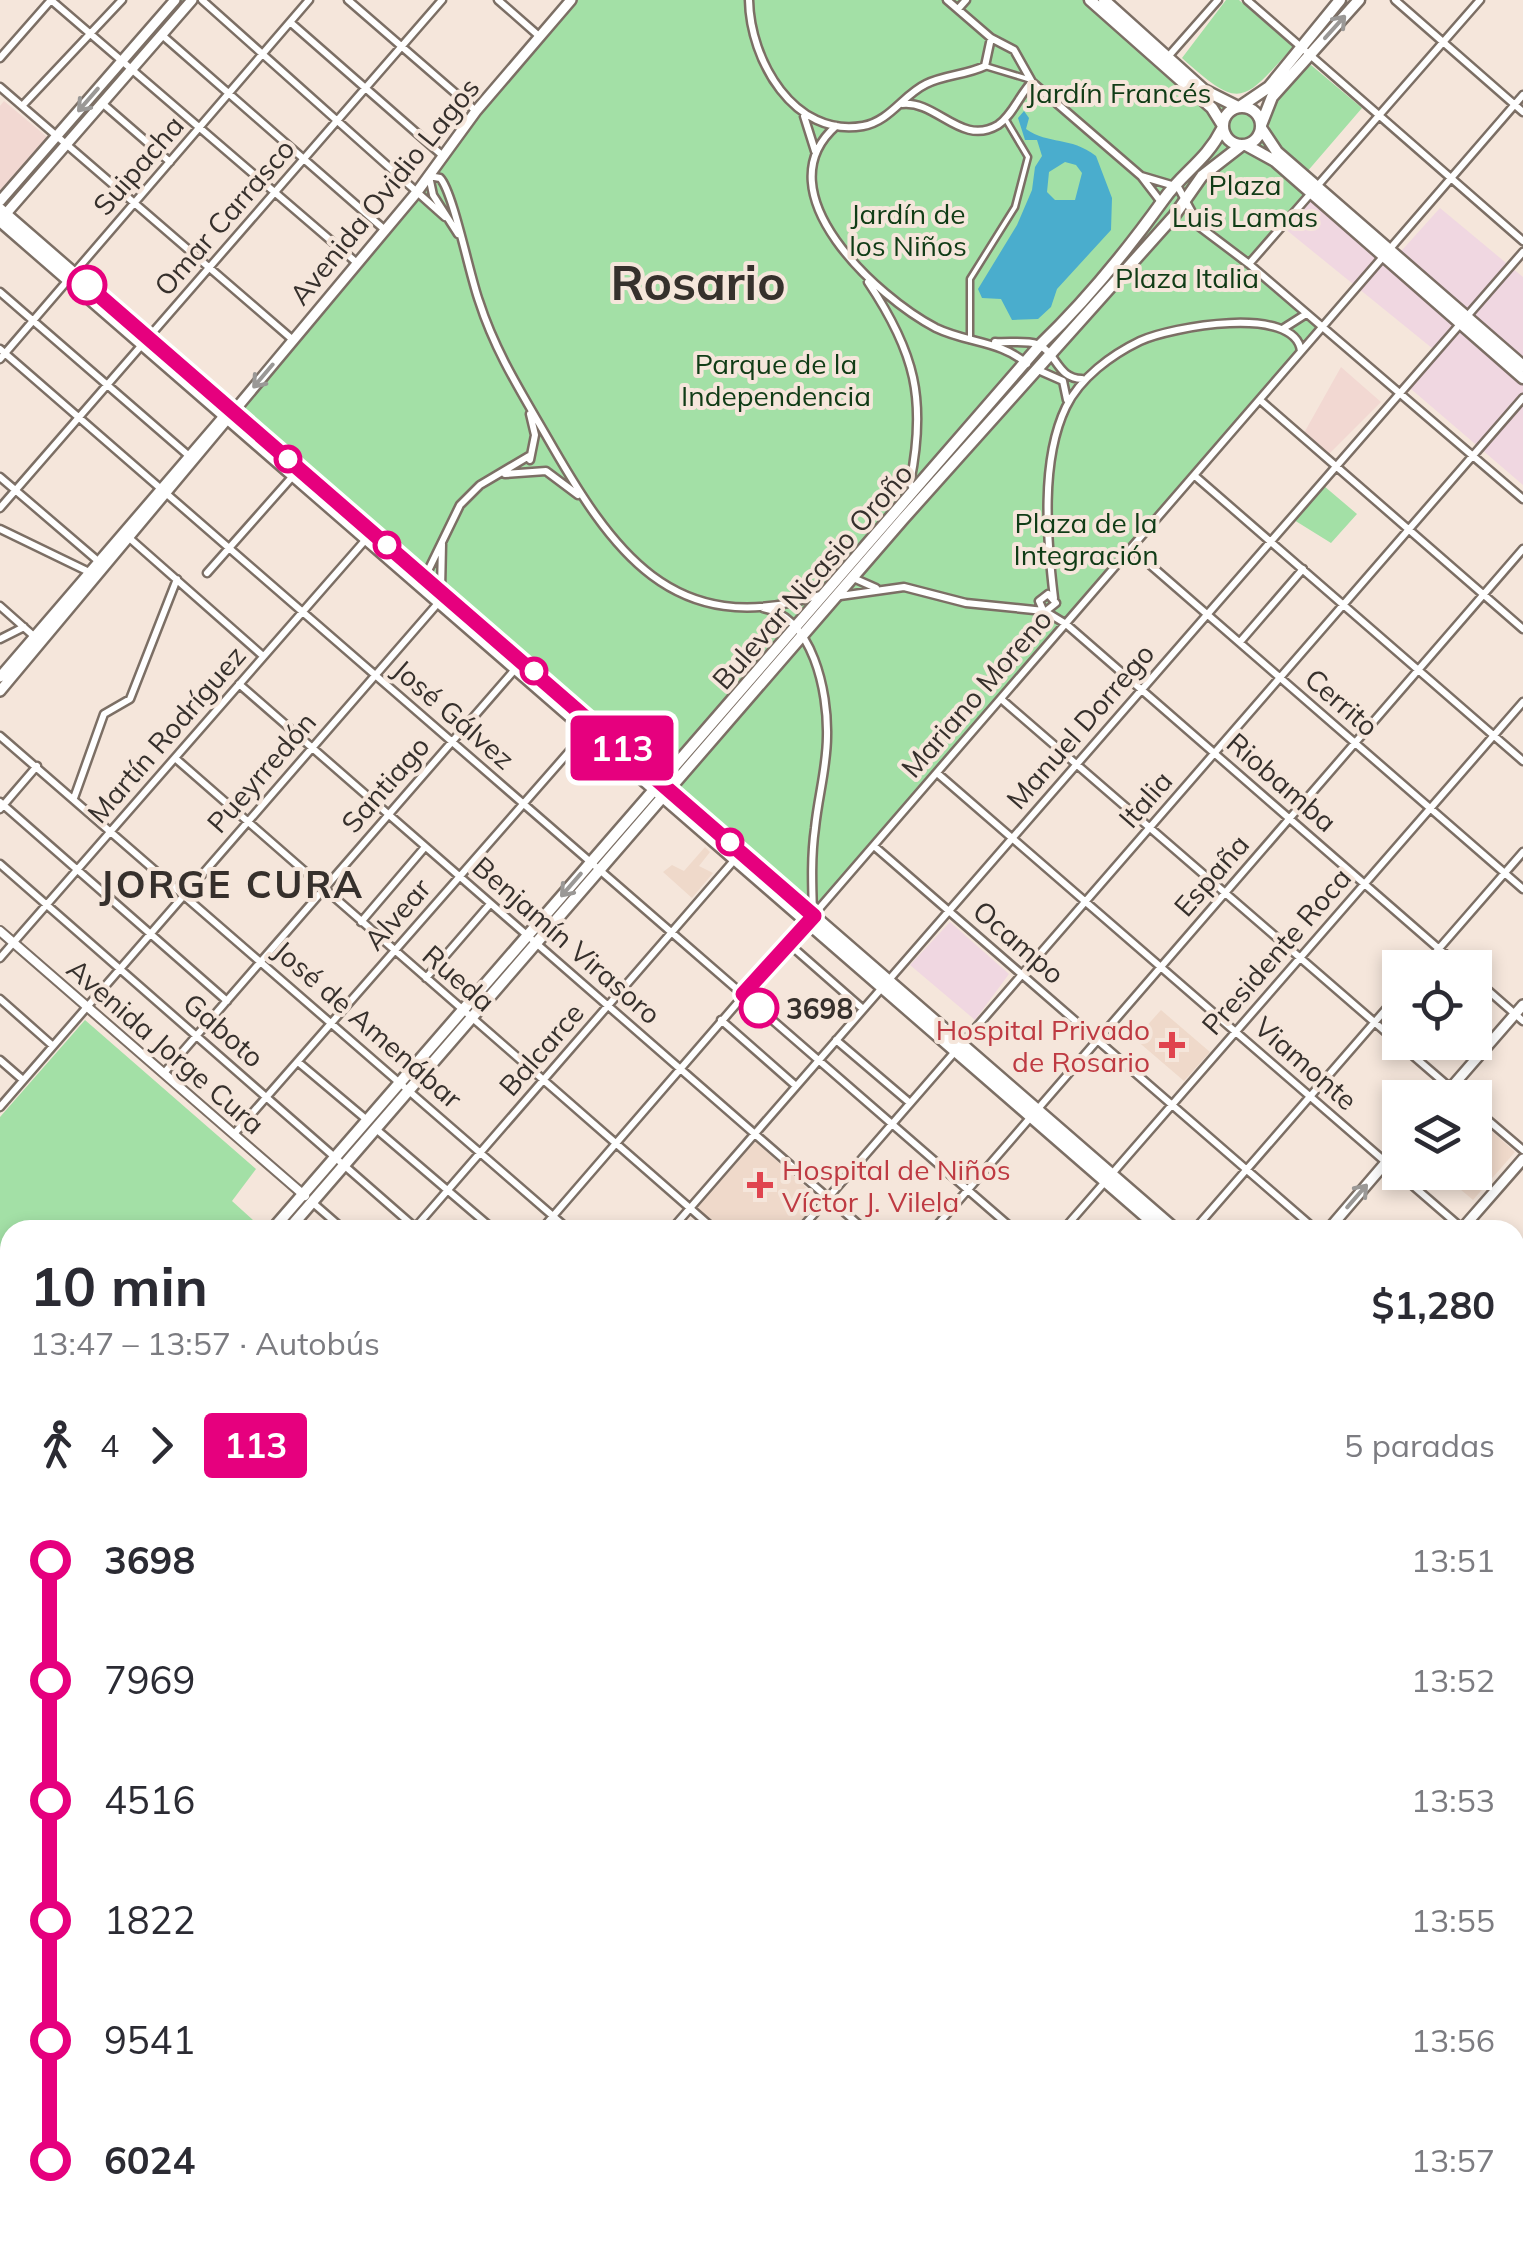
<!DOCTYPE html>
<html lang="es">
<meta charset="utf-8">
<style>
:root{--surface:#fff;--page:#f2f2f3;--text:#2b2b33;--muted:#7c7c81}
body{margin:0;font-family:Mulish,sans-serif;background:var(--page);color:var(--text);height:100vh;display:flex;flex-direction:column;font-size:38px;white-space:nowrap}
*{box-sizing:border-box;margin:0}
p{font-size:32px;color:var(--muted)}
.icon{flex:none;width:55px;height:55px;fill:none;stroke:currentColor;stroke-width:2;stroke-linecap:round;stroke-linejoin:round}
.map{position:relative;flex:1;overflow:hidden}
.drawer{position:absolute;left:0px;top:1220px;width:1525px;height:1022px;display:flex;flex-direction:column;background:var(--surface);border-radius:30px 30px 0 0;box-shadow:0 5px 15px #0003}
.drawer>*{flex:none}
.badge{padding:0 20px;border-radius:8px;font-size:35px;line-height:65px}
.fabs{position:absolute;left:1382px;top:950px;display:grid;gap:20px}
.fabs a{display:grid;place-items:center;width:110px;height:110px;border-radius:0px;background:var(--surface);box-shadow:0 5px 15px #0003;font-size:50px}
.map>.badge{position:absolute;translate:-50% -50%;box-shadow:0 0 0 5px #fff}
.legs{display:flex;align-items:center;gap:15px;height:110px;padding:0 30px;font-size:32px}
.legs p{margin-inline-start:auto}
.head{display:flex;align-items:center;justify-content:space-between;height:170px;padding:0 30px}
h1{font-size:55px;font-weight:700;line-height:75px}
ul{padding:0 30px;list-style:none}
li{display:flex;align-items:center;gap:35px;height:120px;font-size:38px}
li i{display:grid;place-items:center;width:15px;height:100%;margin:0 12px;background:currentColor}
li i::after{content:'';width:25px;height:25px;margin:-12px;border:8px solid;border-radius:50%;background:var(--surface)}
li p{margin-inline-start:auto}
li:first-child i{background:linear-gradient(#0000 50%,currentColor 0)}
li:last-child i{background:linear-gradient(currentColor 50%,#0000 0)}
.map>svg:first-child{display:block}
</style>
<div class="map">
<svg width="1523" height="2241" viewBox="0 0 1523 2241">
<rect width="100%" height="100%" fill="#f5e6db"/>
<!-- commercial -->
<path fill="#f0d7e1" d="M1311,201L1386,268L1440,208L1523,277V485L1404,383L1438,353L1284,228Z
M950,922L1009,974L975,1020L910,965Z"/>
<!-- industrial -->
<path fill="#f2d8d2" d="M4,101L47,137L0,191V106Z
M1341,367L1381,402L1329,454L1304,433Z"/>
<!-- built -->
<path fill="#efd9ca" d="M705,847L710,852L699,866L713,873L692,898L663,872L672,865L684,871Z
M1161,1010L1210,1052L1184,1081L1135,1039Z
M1475,1116L1515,1152L1473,1200L1441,1173L1475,1172Z
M755,1141L820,1200L794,1230H722L697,1208Z"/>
<!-- green -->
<path fill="#a3e0a6" d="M175,0H192L6,214L0,201Z
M571,0H1104L1204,90L1257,114L1265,138L1523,366V378L1311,194L1250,264L1323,328L813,916L233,412Z
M1226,0H1239L1293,47C1242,103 1241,111 1182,58Z
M1311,65L1362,108L1306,173C1256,130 1254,106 1311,65Z
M1324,486L1357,514L1331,543L1294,520Z
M85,1020L256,1169L232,1201L264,1230H10V1255L0,1246V1117Z"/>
<!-- water -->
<path fill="#4aadcd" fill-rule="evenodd" d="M1024,111L1029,118L1026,129C1049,145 1070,136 1096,156L1112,198L1111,230L1057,289L1051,307L1038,319L1012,320L1001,299L982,298L978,289L1017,225L1032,190L1035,167L1042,156L1037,140H1025L1018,118ZM1065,162L1076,165L1082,173L1075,200H1055L1047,192L1049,172Z"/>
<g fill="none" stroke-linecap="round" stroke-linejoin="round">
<defs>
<path id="pedestrian" d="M985,66L1028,79
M970,340V279L1015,207L1028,157L1006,120"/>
<path id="minor" d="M51,0L357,263
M202,0L445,217
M348,0L476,111
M498,0L539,36
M749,0C750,60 794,138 863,126C890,121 903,95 926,84C944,75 966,75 985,66L991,38
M947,0L991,38L1014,50L1032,82L1141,176L1161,202
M1247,0L1523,241
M1395,0L1523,112
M958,9L966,0
M290,22L443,156
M162,35L385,230
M0,58L51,0
M1166,59L1218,0
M0,87L293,340
M102,103L170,162
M902,104C937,100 961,147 998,125C1012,116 1020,94 1032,82
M22,106L122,0
M804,116L815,151
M836,126C761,192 878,298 936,328C967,343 1002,341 1027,364
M1141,176L1178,187L1200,227L1249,264L1523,499
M458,234L433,195L429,176L440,178C453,191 470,277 479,301C495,351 521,392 547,437C611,549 672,642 820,595
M1249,264L1480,0
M868,282C915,352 927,400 910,483L914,490
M0,292L188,455
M1284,328L1306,314
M995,342C1008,343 1025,340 1037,344C1057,352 1057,379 1082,379
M0,349L1014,1230
M0,359L309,0
M1038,370L1063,381L1067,400
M1260,400L1523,629
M530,460L535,435L530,414
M505,474L546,471L578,495
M1195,476L1523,761
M0,477L98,561
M0,508L442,0
M0,529L89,572
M127,536L263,656
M1132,549L1523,889
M207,573L292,477
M425,577L460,505L480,485L529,456
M851,577L876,588
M441,590L442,544
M840,596L904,587L966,603L1044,611
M1054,598C1047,540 1040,461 1066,407C1080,378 1111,355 1140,341C1170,327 1295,304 1301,351
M0,606L36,638
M763,608C813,617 828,692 827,736C827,767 818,797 815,828C811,856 812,884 813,913
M1046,611L1056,603L1048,594L1039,601L1043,610L1066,624L1461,968
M0,639L24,627
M1240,642L1303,569
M239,684L865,1230
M1001,699L1462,1098
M0,736L569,1230
M175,758L715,1230
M937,773L1464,1230
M74,798L104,714L130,699L177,579
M0,802L227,1001
M0,809L37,766
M874,846L1316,1230
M0,864L418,1230
M361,922L425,847
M789,944L863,1009
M0,958L368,537
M1422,968L1523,852
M426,978L490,904
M1475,979L1523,1021
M0,999L53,1046
M721,1020L796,1086
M836,1040L910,1103
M0,1060L23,1080
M298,1062L367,1120
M164,1073L517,667
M0,1107L439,602
M1475,1109L1523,1150
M376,1129L494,1230
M234,1134L589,729
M312,1202L344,1230
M414,1229L737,857
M541,1230L1523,95
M671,1230L1523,252
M800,1230L1523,398
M933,1230L1523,549
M1063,1230L1523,702
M1194,1230L1400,993
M0,1255L10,1263
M1515,1275L1523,1282
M1515,1322L1523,1313
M0,1385L10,1394
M1515,1402L1523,1409
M0,1407L10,1396
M1515,1475L1523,1466
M0,1647L10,1655
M0,1703L10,1691
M0,1775L10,1784
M1515,1779L1523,1769
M1515,1793L1523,1800
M0,1858L10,1846
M0,1904L10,1913
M1515,1907L1523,1897
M1515,1925L1523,1932
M1515,1992L1523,1983
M0,2001L10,1989
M0,2035L10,2044
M1515,2074L1523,2065
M0,2149L10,2138
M1515,2151L1523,2142
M0,2165L10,2174
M1515,2183L1523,2190
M1515,2231L1523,2222
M78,2232L88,2241
M227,2232L237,2241
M377,2232L387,2241
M525,2232L535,2241
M599,2232L608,2241
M678,2232L688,2241
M744,2232L753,2241
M974,2232L984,2241
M1125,2232L1134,2241
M1272,2232L1282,2241
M1422,2232L1432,2241
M54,2241L61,2232
M183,2241L191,2232
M315,2241L322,2232
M444,2241L451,2232
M583,2241L590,2232
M717,2241L725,2232
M1035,2241L1043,2232
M1110,2241L1117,2232
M1224,2241L1232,2232
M1369,2241L1377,2232
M1437,2241L1444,2232
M1506,2241L1514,2232"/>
<path id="tertiary" d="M0,931L305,1196"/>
<path id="secondary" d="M0,201L175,0
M3,217L192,0
M0,677L226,414
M0,691L417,192L476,111L571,0
M1442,1098L1523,1005
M1328,1230L1400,1146
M1461,1230L1523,1159
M0,1506L10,1515
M0,1522L10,1531
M1515,1637L1523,1628
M1515,1676H1523
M815,2232L825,2241
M838,2232L847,2241
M1029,2241L1033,2232"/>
<path id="primary" d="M1090,0L1212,108L1222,124
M1104,0L1204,90L1238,107
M1241,106L1269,87L1340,0
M1223 126a19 19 0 1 1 38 0a19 19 0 1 1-38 0Z
M1261,125L1272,97L1359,0
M1261,128L1277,152L1523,366
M1246,145L1275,161L1523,378
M0,209L1176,1230
M0,221L1161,1230
M272,1230L1040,345C1087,300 1126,252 1164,199C1183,172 1206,161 1222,129
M288,1230L903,519L1174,216L1202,176L1242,145
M1515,1524L1523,1531
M1515,1537L1523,1544
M0,1546L10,1534
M0,1562L10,1550"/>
</defs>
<!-- pedestrian casing -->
<use href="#pedestrian" stroke="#7c6f65" stroke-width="9"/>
<!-- minor casing -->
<use href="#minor" stroke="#7c6f65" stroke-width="11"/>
<!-- tertiary casing -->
<use href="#tertiary" stroke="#7c6f65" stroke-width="12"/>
<!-- secondary casing -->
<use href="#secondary" stroke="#7c6f65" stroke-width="14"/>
<!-- primary casing -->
<use href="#primary" stroke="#7c6f65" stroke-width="15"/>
<!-- pedestrian -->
<use href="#pedestrian" stroke="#fff" stroke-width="4"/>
<!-- minor -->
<use href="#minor" stroke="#fff" stroke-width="6"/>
<!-- tertiary -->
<use href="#tertiary" stroke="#fff" stroke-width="8"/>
<!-- secondary -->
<use href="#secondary" stroke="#fff" stroke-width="9"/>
<!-- primary -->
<use href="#primary" stroke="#fff" stroke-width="10"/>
</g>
<!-- one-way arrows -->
<defs><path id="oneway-shaft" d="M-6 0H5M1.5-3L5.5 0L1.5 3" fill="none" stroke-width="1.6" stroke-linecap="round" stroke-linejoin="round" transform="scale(2.5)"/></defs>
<g stroke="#9a9896">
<use href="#oneway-shaft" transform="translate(1335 27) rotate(-48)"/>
<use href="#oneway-shaft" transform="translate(88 100) rotate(131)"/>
<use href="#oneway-shaft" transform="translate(263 376) rotate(130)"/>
<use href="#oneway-shaft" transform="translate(571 885) rotate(131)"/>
<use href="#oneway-shaft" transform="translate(1357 1196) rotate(-49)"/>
</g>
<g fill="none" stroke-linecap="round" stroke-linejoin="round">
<defs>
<path id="line-1" d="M87,285L814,916L743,994L759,1008"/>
</defs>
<!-- line-1 casing -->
<use href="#line-1" stroke="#fff" stroke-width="22"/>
<!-- line-1 -->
<use href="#line-1" stroke="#e6007e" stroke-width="15"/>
</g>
<!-- markers -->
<g fill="#fff" stroke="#e6007e" stroke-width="5">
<circle cx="87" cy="285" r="18"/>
<circle cx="288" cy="459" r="12"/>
<circle cx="387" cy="545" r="12"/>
<circle cx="534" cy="671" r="12"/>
<circle cx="730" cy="842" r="12"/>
<circle cx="759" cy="1008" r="18"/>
</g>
<g fill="#e0444e" stroke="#f5e6db" stroke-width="4">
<path d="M1167 1030h10v10h10v10h-10v10h-10v-10h-10v-10h10z"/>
<path d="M755 1170h10v10h10v10h-10v10h-10v-10h-10v-10h10z"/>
</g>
<g text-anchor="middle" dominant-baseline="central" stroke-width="8" stroke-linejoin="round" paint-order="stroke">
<!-- park labels -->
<g font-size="28" fill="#103c16" stroke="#f5e6db">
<text x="1119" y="92">Jardín Francés</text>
<text x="1245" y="184">Plaza<tspan x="1245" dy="32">Luis Lamas</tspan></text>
<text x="908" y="213">Jardín de<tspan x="908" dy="32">los Niños</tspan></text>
<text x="1187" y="277">Plaza Italia</text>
<text x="776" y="363">Parque de la<tspan x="776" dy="32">Independencia</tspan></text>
<text x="1086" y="522">Plaza de la<tspan x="1086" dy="32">Integración</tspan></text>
</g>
<!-- street labels -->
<g font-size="28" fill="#36302c" stroke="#f5e6db">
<text transform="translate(138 165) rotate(-49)">Suipacha</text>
<text transform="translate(384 191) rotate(-51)">Avenida Ovidio Lagos</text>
<text transform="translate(224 217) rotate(-49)">Omar Carrasco</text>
<text transform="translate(812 576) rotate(-49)">Bulevar Nicasio Oroño</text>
<text transform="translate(976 693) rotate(-49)">Mariano Moreno</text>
<text transform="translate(1342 702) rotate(41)">Cerrito</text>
<text transform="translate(454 714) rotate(41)">José Gálvez</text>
<text transform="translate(1080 726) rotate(-49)">Manuel Dorrego</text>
<text transform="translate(166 734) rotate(-49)">Martín Rodríguez</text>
<text transform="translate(261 772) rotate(-49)">Pueyrredón</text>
<text transform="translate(1282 782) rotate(41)">Riobamba</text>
<text transform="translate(385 784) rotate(-49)">Santiago</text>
<text transform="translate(1145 799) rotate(-49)">Italia</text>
<text transform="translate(1211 875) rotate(-49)">España</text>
<text transform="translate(397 914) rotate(-49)">Alvear</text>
<text transform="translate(567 940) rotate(41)">Benjamín Virasoro</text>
<text transform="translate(1019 942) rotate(41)">Ocampo</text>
<text transform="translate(1276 951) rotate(-49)">Presidente Roca</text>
<text transform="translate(459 978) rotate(41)">Rueda</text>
<text transform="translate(368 1024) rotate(41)">José de Amenábar</text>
<text transform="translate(224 1030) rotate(41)">Gaboto</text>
<text transform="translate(166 1046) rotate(41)">Avenida Jorge Cura</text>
<text transform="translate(541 1049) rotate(-49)">Balcarce</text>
<text transform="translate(1306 1063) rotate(41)">Viamonte</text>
</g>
<!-- stop labels -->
<g font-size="28" font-weight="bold" fill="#36302c" stroke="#f5e6db" text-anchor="start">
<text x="786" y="1008">3698</text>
</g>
<!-- health labels -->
<g font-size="28" fill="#be3a42" stroke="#f5e6db" text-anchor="end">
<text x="1150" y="1029">Hospital Privado<tspan x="1150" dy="32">de Rosario</tspan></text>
<text x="782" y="1169" text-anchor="start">Hospital de Niños<tspan x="782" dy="32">Víctor J. Vilela</tspan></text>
</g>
<!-- district labels -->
<g font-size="38" font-weight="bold" letter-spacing="2.5" fill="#36302c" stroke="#f5e6db">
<text x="232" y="884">JORGE CURA</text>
</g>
<!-- town labels -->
<g font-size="48" font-weight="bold" fill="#36302c" stroke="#f5e6db">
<text x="698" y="282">Rosario</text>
</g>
</g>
</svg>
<div class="fabs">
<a><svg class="icon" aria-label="locate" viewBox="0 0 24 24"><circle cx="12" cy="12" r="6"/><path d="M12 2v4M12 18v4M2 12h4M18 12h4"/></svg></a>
<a><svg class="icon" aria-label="layers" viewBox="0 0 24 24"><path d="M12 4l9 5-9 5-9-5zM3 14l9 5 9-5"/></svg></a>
</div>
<b class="badge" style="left:622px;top:748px;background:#e6007e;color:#fff">113</b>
<section class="drawer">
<div class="head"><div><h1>10 min</h1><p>13:47 – 13:57 · Autobús</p></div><b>$1,280</b></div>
<div class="legs"><svg class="icon" aria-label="walk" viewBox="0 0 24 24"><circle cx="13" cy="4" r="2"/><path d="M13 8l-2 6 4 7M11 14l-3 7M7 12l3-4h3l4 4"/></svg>4<svg class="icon" aria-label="forward" viewBox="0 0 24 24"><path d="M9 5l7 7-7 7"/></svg><b class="badge" style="background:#e6007e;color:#fff">113</b><p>5 paradas</p></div>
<ul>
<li><i style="color:#e6007e"></i><b>3698</b><p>13:51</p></li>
<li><i style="color:#e6007e"></i><span>7969</span><p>13:52</p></li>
<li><i style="color:#e6007e"></i><span>4516</span><p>13:53</p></li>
<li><i style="color:#e6007e"></i><span>1822</span><p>13:55</p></li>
<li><i style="color:#e6007e"></i><span>9541</span><p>13:56</p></li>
<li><i style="color:#e6007e"></i><b>6024</b><p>13:57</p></li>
</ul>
</section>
</div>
